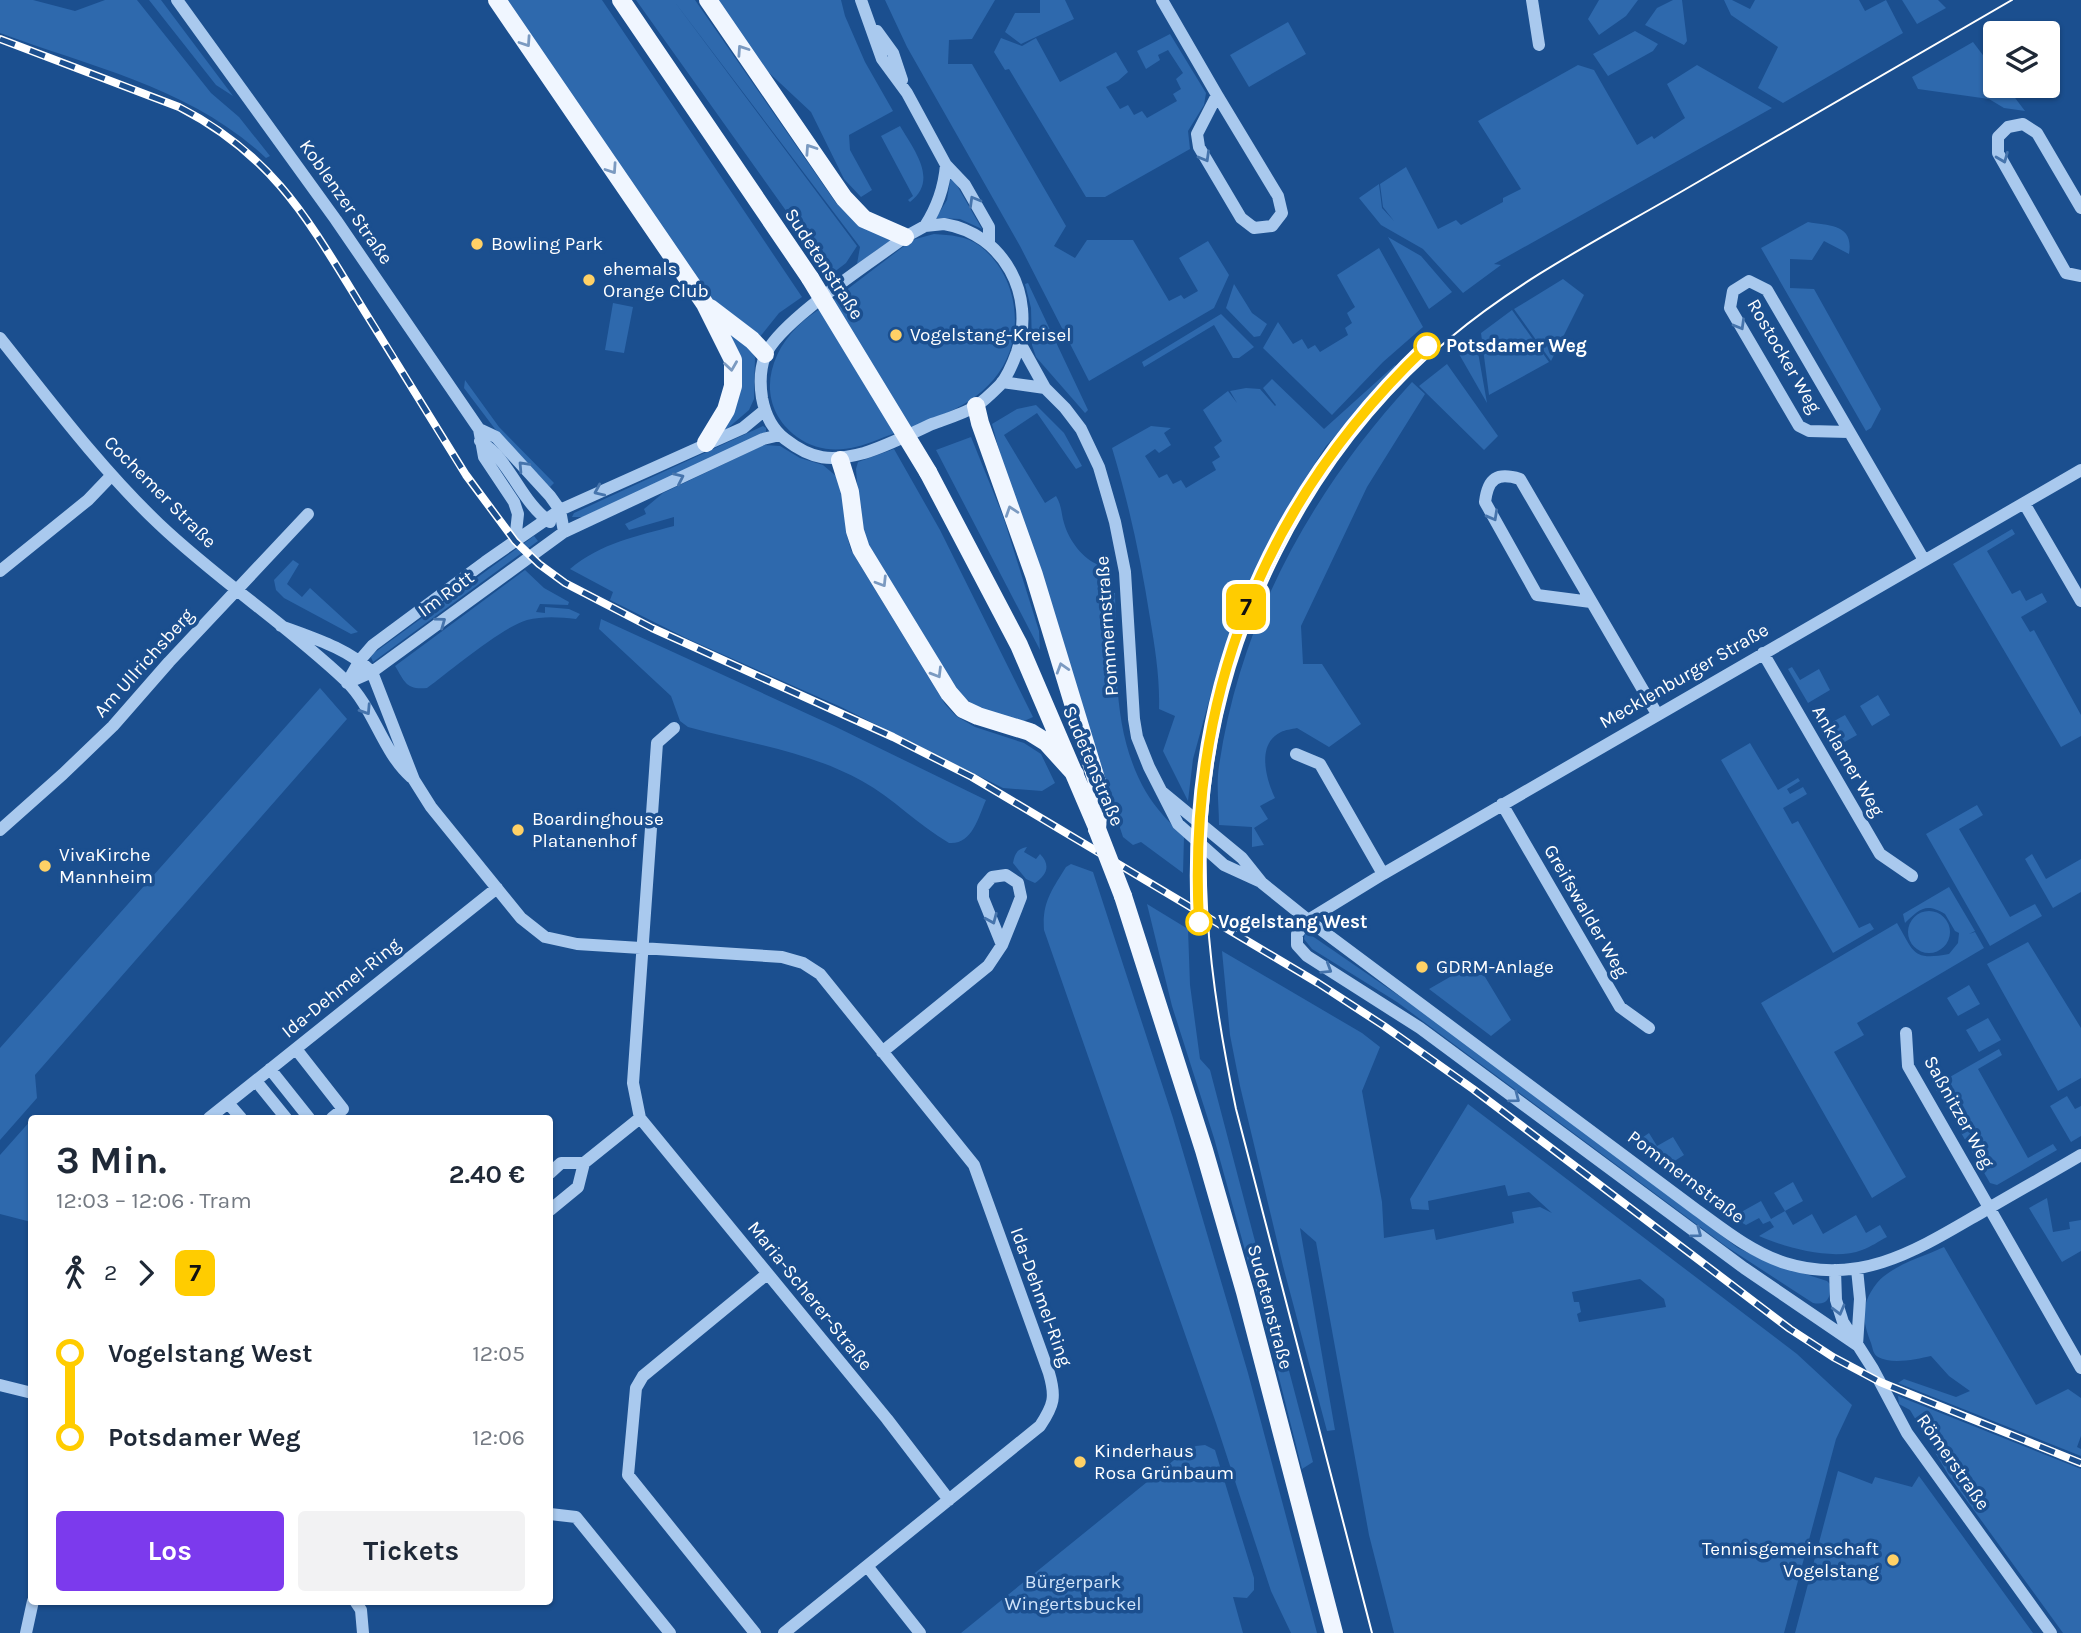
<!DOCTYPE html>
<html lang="de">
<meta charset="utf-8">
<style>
:root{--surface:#fff;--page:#f2f2f3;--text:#1f2937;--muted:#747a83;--accent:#7c3aed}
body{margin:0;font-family:Karla,sans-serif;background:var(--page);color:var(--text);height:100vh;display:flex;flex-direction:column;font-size:26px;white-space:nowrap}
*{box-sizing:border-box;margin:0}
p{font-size:23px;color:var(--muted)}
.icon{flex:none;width:38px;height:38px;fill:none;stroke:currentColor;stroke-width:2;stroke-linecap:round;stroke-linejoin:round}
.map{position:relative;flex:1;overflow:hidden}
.side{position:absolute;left:28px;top:1115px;width:525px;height:490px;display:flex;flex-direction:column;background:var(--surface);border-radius:7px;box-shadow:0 2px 5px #0004}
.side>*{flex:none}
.badge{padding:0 14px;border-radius:10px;font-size:24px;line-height:46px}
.tools{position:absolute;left:1983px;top:21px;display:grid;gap:14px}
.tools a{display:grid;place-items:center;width:77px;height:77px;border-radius:7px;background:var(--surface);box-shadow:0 2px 5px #0004;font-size:35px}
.map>.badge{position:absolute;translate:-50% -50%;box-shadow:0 0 0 4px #fff}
.legs{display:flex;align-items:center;gap:10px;height:77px;padding:0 28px;font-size:23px}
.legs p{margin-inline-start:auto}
.overview{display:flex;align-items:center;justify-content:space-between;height:119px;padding:0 28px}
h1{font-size:38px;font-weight:700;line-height:52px}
.primary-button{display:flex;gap:14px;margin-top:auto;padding:14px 28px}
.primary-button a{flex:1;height:80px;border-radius:7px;background:var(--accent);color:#fff;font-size:28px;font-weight:700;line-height:80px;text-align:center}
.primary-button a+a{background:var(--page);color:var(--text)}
ul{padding:0 28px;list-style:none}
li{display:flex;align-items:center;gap:24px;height:84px;font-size:26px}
li i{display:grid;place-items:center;width:10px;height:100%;margin:0 9px;background:currentColor}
li i::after{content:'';width:18px;height:18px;margin:-9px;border:5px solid;border-radius:50%;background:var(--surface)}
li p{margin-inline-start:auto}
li:first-child i{background:linear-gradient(#0000 50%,currentColor 0)}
li:last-child i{background:linear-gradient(currentColor 50%,#0000 0)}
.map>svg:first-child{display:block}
</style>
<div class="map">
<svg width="2081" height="1633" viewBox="0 0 2081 1633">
<rect width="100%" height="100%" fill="#1b4f8f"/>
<!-- green -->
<path fill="#2e69ad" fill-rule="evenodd" d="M0,0H33L75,11L105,0H137L211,93L239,117L270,156L266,158C190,87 94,68 0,33Z
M149,0H161L233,96L216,85Z
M504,0H602L802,297L779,313L759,338L720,309L707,292Z
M636,0H695L836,203L858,224L891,240L857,264L860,247L674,1L857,246L846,263L829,276L809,243Z
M718,0H841L845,16L865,62L893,111L849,135L850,150L872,190L861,197L844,179L811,112L765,69Z
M885,0H995L972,39L949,40L948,64H972L1066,226L1054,246L1075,258L1087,240H1133L1169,301L1181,295L1184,299L1198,291L1179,258L1208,241L1229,275L1214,308L1089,381L1020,246L907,47Z
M1040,0H1065L1074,19L1021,44L1005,32L1015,13H1040Z
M1599,0H1638L1626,16L1599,35L1588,19Z
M1673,0H1682L1687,41L1684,45L1645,25L1657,8Z
M1724,0H1732L1750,9L1755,0H1859L1865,11L1886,0L1903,33L1783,103L1758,88L1778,47L1731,15Z
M1902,0H1938L1946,8L1917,24Z
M1288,22L1306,54L1249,87L1230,55Z
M1635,31L1658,44L1653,51L1608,76L1593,54Z
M1170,34L1206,93L1204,105L1188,131L1190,149L1105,197H1086L1009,69L1005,70L994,52L1001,38L1022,46L1036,38L1060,82L1116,52L1128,72L1118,81L1106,87L1120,109L1128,105L1134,115L1142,111L1147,118L1177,101L1173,94L1181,89L1176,79L1183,73L1168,50L1158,55L1160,60L1146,69L1137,51Z
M1973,42L1995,71V86H2006L2025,111L2004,108L1989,99L1918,89L1912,77Z
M1578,65L1594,70L1637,145L1652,136L1654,139L1685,118L1667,84L1697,65L1772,108L1494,264L1501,265L1463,293L1423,249L1381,225L1359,198L1379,184L1382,208L1394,221L1383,207L1380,184L1406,167L1438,229L1456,220L1461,225L1503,202V198L1521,189L1478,121Z
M900,126C914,150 939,180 910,202L908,200L913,196L881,136Z
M951,175L982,229L960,219L936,218L947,200Z
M1808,222C1830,226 1854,224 1849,254L1824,241L1812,260L1790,259V288L1814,289L1881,409L1871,428L1866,431L1761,248Z
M934,234C950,235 967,236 980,246C1020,277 1027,340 994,379C966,413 916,424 877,440C850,451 822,455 797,437C757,407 765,359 797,327C808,316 823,307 836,298C861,279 887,259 912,240Z
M1388,237L1421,256L1452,292L1429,309Z
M1379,248L1423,327L1383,362L1332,415L1263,348L1278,322L1293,344L1302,339L1308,349L1315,345L1320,352L1348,335L1345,328L1352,323L1347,313L1355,307L1337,275Z
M1563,279L1584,295L1551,361L1514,309Z
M1028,283L1088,410L1085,413L1036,357L1032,345L1031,308L1025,284Z
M1234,284L1252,313L1267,324L1260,336L1254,337L1226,308Z
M613,303L633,307L624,353L605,350Z
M1512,310L1549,362L1489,395L1481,333Z
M1221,314L1254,347L1239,358H1233L1214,325L1144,367L1142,362Z
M733,334L748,345L755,357L754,399L749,410L721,434C740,399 751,374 730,337Z
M1476,341L1487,403L1459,354Z
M1447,364L1498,436L1484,450L1419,386Z
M1395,365L1399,369L1326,446L1291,501L1258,563L1218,668L1193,759L1188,801L1163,751L1175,716L1159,709C1160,678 1155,648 1150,618C1141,560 1129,504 1112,448L1151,426L1171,428L1164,433L1171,445L1159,453L1155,449L1145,456L1159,478L1167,474L1173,484L1181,480L1186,488L1216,470L1212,462L1220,457L1214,447L1222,441L1203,410L1228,391L1237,403L1230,391L1246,388L1260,389L1275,406L1276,405L1263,388L1272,379L1324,429Z
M465,380L499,427L554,483L550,487L495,429L464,388Z
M1412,382L1425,394L1367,487L1301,626L1303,664H1322L1361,724L1329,747L1297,728C1292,729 1285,730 1281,732C1256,744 1266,779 1275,798L1260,806L1268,819L1254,828L1264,845L1252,847V827L1219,825C1219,806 1216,785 1219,766C1241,618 1312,491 1412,382Z
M1036,405L1064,433L1082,466L1076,469L1037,413L1004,435L1045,503L1056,496C1062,506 1061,513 1064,523C1069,541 1083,559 1099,565L1109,593H1115C1117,660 1111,732 1146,792C1156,809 1170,823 1184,837L1183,873L1141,842L1133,845L1123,837L1011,495L992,424L1017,409Z
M763,426L766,428V432L583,517H572L574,513Z
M971,437L1003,516L1039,631L1040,650L936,450Z
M764,445L780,446L800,458L823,465L836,476L843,490L846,532L851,550L945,704L956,716L975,727L1024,743L1041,754L1055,783L1042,791L1003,788L841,707L688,639L610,600L613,592L570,569C601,543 637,536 674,526V517L629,530L625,524L646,514L644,509L663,493Z
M894,449L940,530L1033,717L1022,722L978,709L957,691L869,546L860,524L856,469L858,462Z
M2012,529L2015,534L1987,551L2012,594L2020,590L2026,601L2042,593L2047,602L2021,617L2030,632L2034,630L2081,715V736L2061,747L1953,564Z
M534,536L538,541L373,662L371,657L374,653Z
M293,560L299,564L287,584L302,597L310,588L358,632L351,634L284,598L276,590L274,580Z
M525,570L544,588L569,602L568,605L540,604L536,612L545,613V607L569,609L580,614L576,619C559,617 543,616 527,620C502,627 450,671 427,688C406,690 405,682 395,666Z
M601,619L834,726L986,800C978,818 972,845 949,843C918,825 893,798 862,781C808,751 747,743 688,727L680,721L671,696L599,629Z
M1792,667L1800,680L1819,669L1830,690L1808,703L1788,669Z
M320,688L347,719L35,1075L37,1098L0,1140V1048Z
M1878,695L1890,715L1872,726L1860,706Z
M1819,712L1827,725L1845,715L1857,735L1834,748L1815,714Z
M1750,743L1778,790L1798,778L1800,781L1787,789L1790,794L1803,787L1807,794L1783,808L1792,824L1798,821L1859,928L1870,923L1874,929L1833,953L1721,760Z
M1977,805L1983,815L1959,829L2010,917L2035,904L2042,916L1990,946L1926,834Z
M1027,847L1024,852L1036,859L1040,854C1051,865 1047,875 1035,883L1026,879L1013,863C1015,853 1017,849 1027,847Z
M2032,854L2046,879L2081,859V892L2053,908L2025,859Z
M1071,864L1093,872L1173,1118L1248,1373L1317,1633H1291L1271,1591L1216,1423L1044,930C1042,902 1052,890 1066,867Z
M1949,887L1975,931L1969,934L1975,932L1984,948L1857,1023L1864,1035L1834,1052L1906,1177L1872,1198L1761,1003L1897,923C1914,952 1912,961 1949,954L1958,943L1959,933L1955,931L1945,914C1925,902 1919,910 1905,923L1903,914Z
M1147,904L1188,929L1190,985L1200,1059L1210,1070L1313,1462L1302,1469L1267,1330L1214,1138L1172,1006Z
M1908 932a21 21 0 1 1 42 0a21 21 0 1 1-42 0Z
M1305,931L1443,1026L1738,1248L1768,1262L1827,1281L1830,1284C1831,1297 1828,1306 1813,1303L1727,1247L1397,1002L1312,949L1304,939Z
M2028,942L2081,1028V1078L2058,1091L1987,964Z
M1222,951L1362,1033L1380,1047L1362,1091L1382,1202L1384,1238L1434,1229L1436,1240L1514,1223L1512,1212L1540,1207L1552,1213L1529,1192L1508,1196L1505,1185L1428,1201L1429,1210L1412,1209L1410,1199L1468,1104L1797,1354L1852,1405L1836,1439L1784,1633H1394L1369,1535L1316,1242L1300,1228L1335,1430L1327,1431L1283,1266L1240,1086L1230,1035ZM1640,1279L1664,1299L1666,1307L1579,1322L1577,1314L1581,1312L1579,1302H1574L1572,1292Z
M1476,962L1511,1020L1491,1036L1429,989Z
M1969,985L1980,1004L1958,1016L1947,998Z
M1988,1018L2001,1040L1979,1052L1966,1030Z
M1999,1049L2002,1055L1978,1069L2028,1158L2053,1144L2057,1150L1997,1185L1990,1183L1934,1086Z
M2067,1096L2075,1109L2081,1106V1136L2071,1142L2050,1106Z
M32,1119V1222H31L0,1214V1155Z
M1649,1133L1657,1146L1673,1137L1684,1155L1665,1167L1633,1144Z
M1793,1182L1803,1201L1785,1211L1793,1225L1812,1214L1823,1234L1856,1215L1866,1233L1880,1225L1887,1237C1879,1241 1871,1247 1862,1250C1834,1261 1786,1248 1759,1236L1774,1227L1770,1221L1763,1224L1759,1218L1746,1225L1717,1208L1726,1202L1734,1216L1761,1201L1771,1219L1785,1211L1774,1193Z
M2047,1198L2053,1232L2070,1229L2069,1222L2081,1220V1251L2062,1262L2029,1208Z
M1944,1247L2036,1405L2068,1389L2081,1398V1436L2077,1447L2081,1449V1456L1898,1383L1904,1379L1956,1397L1970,1391L1949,1376L1931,1356C1917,1359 1892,1365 1878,1357C1873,1354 1873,1349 1871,1343C1862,1319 1860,1305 1877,1283C1892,1265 1923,1257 1944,1247Z
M1898,1396L2081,1469V1633H2063L1949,1476L1910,1410L1899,1404Z
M1205,1445L1215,1450L1254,1578V1590L1247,1598L1233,1597L1243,1633H961L1184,1452L1196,1446Z
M1838,1471L1872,1484L1875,1477L1912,1487L1919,1476L2033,1633H1795Z"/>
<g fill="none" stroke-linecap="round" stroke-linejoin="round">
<!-- minor -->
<path stroke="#a9c9ee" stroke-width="12" d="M177,0L336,220L479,429L484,457L514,502L518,514L515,541
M861,0L882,59L907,93L946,165L965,185L989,227V243
M1162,0L1217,95L1278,196L1282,213L1272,226L1254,228L1241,218L1199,147L1197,134L1217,95
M1532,0L1539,45
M877,31L893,53L902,80
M2081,208L2037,133L2023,124L2008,127L1998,137V153L2066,273L2081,276
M944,224C1004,234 1036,295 1017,352C1013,363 1008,376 1000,385C993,392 984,401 976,406C963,414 946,419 932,424C910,434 887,446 864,453C831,462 812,460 785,439C772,429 765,414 762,398C760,385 760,369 765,356C777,323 873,261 905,237L925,226Z
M925,226C938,206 944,188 946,165
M0,338C51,402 100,468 159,524C218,580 287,625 346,681C374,708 382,751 411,777
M1020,343L1045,388L1065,408L1081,429L1099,467L1115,522L1125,572L1134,719L1137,737L1149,767L1178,824L1224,865L1259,881
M1002,382L1045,388
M479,429L496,437L550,496L560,510L564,532
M1849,432L1809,431L1799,426L1730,308L1733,291L1749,281L1767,290L1924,560
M480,441C511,461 520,501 550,522
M2024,503L2081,601
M0,571L88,500L111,476
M1591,602L1537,595L1485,502C1488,478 1497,472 1520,479L1657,714
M281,626C313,638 347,648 372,672L414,780L431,807L521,918L545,937L577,944L782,957L803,963L820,974L974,1165L1049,1373C1056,1397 1054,1405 1040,1426L784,1633
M1763,653L1880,854L1912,876
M347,683L360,660L373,645L485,562L560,510L743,428L765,410
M347,683L372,672L564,532L763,439L780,435
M674,728L657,743L633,1083L640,1118L887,1419L949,1500
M1296,754L1320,764L1383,874
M1162,792L1242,858L1262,883L1308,920L1694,1208C1723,1229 1751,1252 1785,1263C1862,1287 1920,1248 1984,1211C2016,1192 2049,1174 2081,1155
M1502,804L1620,1007L1649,1028
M0,830L63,774L113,726L169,662L308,514
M1906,1033L1908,1066L2081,1368
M296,1049L343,1109L332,1118
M882,1052L988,966L1002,945L1016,910L1021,897L1018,883L1006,875L992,877L983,887V898L1002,945
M270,1069L309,1118
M256,1081L286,1118
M228,1103L241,1118
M209,1118L497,888
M550,1173L561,1163H584
M550,1210L578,1187L584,1163L640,1118
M1835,1270L1836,1300L1843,1322L1873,1369L1907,1433L2051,1633
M1857,1345L1744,1268L1420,1028L1307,956L1297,945V934L1308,920L1383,874L2081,470
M1857,1345L1860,1299L1857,1269
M0,1385L32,1393
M550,1514L576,1517L670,1633
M867,1566L920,1633
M355,1601L361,1610L363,1633
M26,1633L33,1601
M755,1633L628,1475L636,1388L643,1376L767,1274"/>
<!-- major -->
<path stroke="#f0f6ff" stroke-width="18" d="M497,0L705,304L733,360V386L726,410L706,443
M621,0L810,278
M708,0L844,198L864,219L905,237
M710,308L752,340L765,354
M976,406L980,423L1034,575L1100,792L1097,829
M840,460L850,492L855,531L861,549L949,693L963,709L978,716L1030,732L1046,742L1075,774
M928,472L1019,645L1096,825
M1123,896L1204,1150L1245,1292L1334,1633"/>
<!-- tram -->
<path stroke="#fff" stroke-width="2" d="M1372,1633L1236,1109C1216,1014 1201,915 1207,817C1220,636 1310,455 1450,338C1519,280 1601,238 1679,193C1790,128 1901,64 2012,0"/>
<defs>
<path id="rail" d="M0,39L179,107C276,157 310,223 365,312C399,366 432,421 466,475L515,541L539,564L565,583L652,628L893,737L972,777L1318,983L1384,1026L1473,1089L1790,1329L1833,1357L1880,1382L2081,1463"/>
</defs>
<!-- rail casing -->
<use href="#rail" stroke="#fff" stroke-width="8"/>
<!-- rail -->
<use href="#rail" stroke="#1b4f8f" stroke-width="5" stroke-dasharray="16" stroke-linecap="butt"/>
<!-- major-bridge -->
<path stroke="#f0f6ff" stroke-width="18" d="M810,278L928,472
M1097,829L1123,896"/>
</g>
<!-- one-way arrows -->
<defs><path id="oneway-chevron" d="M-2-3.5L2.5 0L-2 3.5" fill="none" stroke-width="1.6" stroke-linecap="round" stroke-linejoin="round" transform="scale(1.75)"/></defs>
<g stroke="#7b9ac1">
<use href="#oneway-chevron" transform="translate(526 42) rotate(56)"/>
<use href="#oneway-chevron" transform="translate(742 50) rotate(-124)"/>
<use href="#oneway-chevron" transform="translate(810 149) rotate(-124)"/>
<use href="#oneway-chevron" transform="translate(612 169) rotate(56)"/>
<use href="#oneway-chevron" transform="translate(731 366) rotate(82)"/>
<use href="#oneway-chevron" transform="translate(1011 511) rotate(-109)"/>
<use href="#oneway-chevron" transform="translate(882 582) rotate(58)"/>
<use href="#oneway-chevron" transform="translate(1062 668) rotate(-107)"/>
<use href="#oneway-chevron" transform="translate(937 673) rotate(59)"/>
</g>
<g stroke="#4674ac">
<use href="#oneway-chevron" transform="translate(1205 157) rotate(60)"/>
<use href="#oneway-chevron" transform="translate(2003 158) rotate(68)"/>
<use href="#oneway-chevron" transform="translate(974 201) rotate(-120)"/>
<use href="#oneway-chevron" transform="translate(1740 325) rotate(60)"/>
<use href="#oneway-chevron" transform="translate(523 466) rotate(-133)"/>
<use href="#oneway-chevron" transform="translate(679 478) rotate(-25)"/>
<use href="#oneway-chevron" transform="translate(599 491) rotate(156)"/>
<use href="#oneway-chevron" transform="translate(1493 516) rotate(61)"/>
<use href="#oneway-chevron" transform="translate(441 622) rotate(-36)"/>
<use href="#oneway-chevron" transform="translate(366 710) rotate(57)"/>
<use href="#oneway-chevron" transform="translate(992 919) rotate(67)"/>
<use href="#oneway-chevron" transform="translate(1327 969) rotate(32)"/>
<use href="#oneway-chevron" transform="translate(1515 1098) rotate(37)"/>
<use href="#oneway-chevron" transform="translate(1697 1233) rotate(37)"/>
<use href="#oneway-chevron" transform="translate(1839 1310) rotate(75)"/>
</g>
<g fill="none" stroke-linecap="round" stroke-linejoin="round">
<defs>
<path id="line-1" d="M1199,922C1187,696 1263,502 1427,346"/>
</defs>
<!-- line-1 casing -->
<use href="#line-1" stroke="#fff" stroke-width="16"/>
<!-- line-1 -->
<use href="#line-1" stroke="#fc0" stroke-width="10"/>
</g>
<!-- markers -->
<g fill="#ffd166" stroke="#1b4f8f" stroke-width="2.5">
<circle cx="477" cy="244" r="7"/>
<circle cx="589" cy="280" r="7"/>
<circle cx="896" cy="335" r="7"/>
<circle cx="518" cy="830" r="7"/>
<circle cx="45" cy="866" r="7"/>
<circle cx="1422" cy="967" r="7"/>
<circle cx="1080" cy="1462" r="7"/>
<circle cx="1893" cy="1560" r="7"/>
</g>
<g fill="#fff" stroke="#fc0" stroke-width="3.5">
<circle cx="1427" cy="346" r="12"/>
<circle cx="1199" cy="922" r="12"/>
</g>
<g text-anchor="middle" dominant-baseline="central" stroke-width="7" stroke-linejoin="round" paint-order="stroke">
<!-- street labels -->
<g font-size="19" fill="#fff" stroke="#1b4f8f">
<text transform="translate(346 202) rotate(55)">Koblenzer Straße</text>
<text transform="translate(824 264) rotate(57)">Sudetenstraße</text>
<text transform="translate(1784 356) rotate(60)">Rostocker Weg</text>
<text transform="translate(160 492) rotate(45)">Cochemer Straße</text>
<text transform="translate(446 594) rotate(-36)">Im Rott</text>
<text transform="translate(1107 626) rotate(-94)">Pommernstraße</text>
<text transform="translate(144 663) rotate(-48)">Am Ullrichsberg</text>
<text transform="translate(1684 676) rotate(-30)">Mecklenburger Straße</text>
<text transform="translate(1848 761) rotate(60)">Anklamer Weg</text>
<text transform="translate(1093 766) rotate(67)">Sudetenstraße</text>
<text transform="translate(1586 911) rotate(60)">Greifswalder Weg</text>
<text transform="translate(341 988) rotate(-39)">Ida-Dehmel-Ring</text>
<text transform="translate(1959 1112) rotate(61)">Saßnitzer Weg</text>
<text transform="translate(1686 1177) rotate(37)">Pommernstraße</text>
<text transform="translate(810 1296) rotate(51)">Maria-Scherer-Straße</text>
<text transform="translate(1041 1297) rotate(70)">Ida-Dehmel-Ring</text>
<text transform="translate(1270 1307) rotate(75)">Sudetenstraße</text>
<text transform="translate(1953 1462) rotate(55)">Römerstraße</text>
</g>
<!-- poi labels -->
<g font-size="19" fill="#fff" stroke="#1b4f8f" text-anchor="start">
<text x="491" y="244">Bowling Park</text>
<text x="603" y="269">ehemals<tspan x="603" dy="22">Orange Club</tspan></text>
<text x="910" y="335">Vogelstang-Kreisel</text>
<text x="532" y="819">Boardinghouse<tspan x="532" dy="22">Platanenhof</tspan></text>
<text x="59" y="855">VivaKirche<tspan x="59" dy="22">Mannheim</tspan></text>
<text x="1436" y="967">GDRM-Anlage</text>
<text x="1094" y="1451">Kinderhaus<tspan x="1094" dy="22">Rosa Grünbaum</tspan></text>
<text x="1879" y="1549" text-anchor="end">Tennisgemeinschaft<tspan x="1879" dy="22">Vogelstang</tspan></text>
</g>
<!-- stop labels -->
<g font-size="19" font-weight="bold" fill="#fff" stroke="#1b4f8f" text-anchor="start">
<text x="1446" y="346">Potsdamer Weg</text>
<text x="1218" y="922">Vogelstang West</text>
</g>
<!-- park labels -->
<g font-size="19" fill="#cfe3fa" stroke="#1b4f8f">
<text x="1073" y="1582">Bürgerpark<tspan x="1073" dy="22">Wingertsbuckel</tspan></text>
</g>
</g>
</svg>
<div class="tools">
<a><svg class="icon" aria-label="layers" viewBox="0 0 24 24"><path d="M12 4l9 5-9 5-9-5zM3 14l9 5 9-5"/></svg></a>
</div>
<b class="badge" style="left:1246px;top:607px;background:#fc0;color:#111">7</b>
<section class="side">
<div class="overview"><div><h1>3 Min.</h1><p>12:03 – 12:06 · Tram</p></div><b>2.40 €</b></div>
<div class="legs"><svg class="icon" aria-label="walk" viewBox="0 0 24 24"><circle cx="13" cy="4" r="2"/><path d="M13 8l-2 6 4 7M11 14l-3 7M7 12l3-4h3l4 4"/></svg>2<svg class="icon" aria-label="forward" viewBox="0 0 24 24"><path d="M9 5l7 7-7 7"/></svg><b class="badge" style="background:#fc0;color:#111">7</b></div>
<ul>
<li><i style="color:#fc0"></i><b>Vogelstang West</b><p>12:05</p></li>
<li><i style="color:#fc0"></i><b>Potsdamer Weg</b><p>12:06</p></li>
</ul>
<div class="primary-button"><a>Los</a><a>Tickets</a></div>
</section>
</div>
